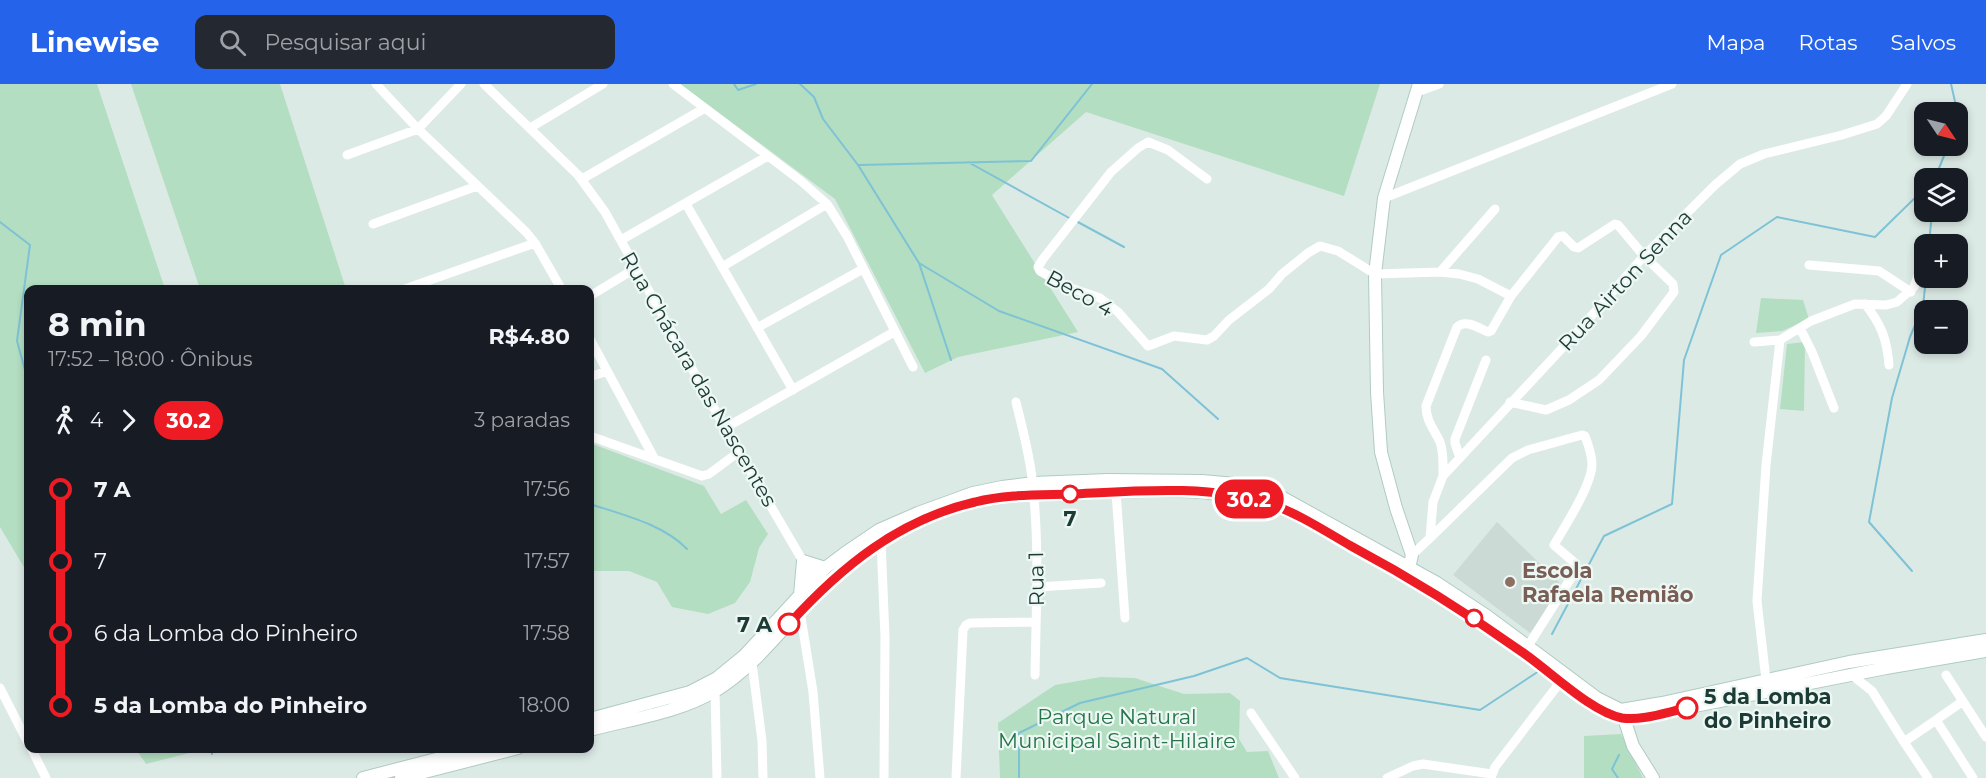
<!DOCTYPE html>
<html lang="pt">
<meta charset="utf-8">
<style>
:root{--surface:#171b24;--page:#242831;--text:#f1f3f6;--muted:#9ea1a6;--accent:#2563eb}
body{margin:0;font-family:Montserrat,sans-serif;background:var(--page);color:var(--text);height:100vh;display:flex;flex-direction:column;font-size:22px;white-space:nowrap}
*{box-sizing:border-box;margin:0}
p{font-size:20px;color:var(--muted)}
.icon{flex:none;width:33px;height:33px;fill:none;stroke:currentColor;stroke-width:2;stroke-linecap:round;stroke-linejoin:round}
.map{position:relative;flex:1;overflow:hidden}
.drawer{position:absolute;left:24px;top:201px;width:570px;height:468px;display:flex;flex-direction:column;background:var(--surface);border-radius:12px;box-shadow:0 3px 9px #0003}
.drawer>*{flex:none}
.badge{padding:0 12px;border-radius:20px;font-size:21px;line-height:39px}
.needle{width:39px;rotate:125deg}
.buttons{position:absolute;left:1914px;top:18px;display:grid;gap:12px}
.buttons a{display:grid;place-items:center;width:54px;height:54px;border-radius:12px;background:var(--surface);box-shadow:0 3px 9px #0003;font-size:30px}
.map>.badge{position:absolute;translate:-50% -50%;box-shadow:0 0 0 3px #fff}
.legs{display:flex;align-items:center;gap:9px;height:66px;padding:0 24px;font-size:20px}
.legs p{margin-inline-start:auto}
.headline{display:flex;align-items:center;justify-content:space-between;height:102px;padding:0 24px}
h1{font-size:33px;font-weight:700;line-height:45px}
ul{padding:0 24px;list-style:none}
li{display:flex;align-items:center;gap:21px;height:72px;font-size:22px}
li i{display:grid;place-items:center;width:9px;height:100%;margin:0 8px;background:currentColor}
li i::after{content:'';width:15px;height:15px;margin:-8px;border:4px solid;border-radius:50%;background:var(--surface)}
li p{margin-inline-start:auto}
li:first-child i{background:linear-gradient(#0000 50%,currentColor 0)}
li:last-child i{background:linear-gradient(currentColor 50%,#0000 0)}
header{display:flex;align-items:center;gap:36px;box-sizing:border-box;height:84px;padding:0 30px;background:var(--accent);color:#fff}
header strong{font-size:28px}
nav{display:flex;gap:33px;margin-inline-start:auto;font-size:21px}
.search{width:420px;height:54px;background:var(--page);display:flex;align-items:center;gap:15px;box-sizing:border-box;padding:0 21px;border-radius:12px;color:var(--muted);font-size:22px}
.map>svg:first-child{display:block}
</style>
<header>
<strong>Linewise</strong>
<div class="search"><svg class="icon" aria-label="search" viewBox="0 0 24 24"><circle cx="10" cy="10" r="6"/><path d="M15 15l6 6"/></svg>Pesquisar aqui</div>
<nav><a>Mapa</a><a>Rotas</a><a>Salvos</a></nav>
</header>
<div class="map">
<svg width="1986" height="694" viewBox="0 0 1986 694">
<rect width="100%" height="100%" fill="#dceae5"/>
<!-- built -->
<path fill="#cbdad4" d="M1497,438L1565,504L1530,549L1453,491Z"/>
<!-- green -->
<path fill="#b3dec1" d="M0,0H97L165,205L28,206V490L0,443Z
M131,0H280L346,205H200Z
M680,0H1380L1344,112L1086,28L992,111L1078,248L958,273L925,289L835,115Z
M1761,214L1803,216L1809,235L1782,247L1756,249Z
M1805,258L1804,327L1780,325L1787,260Z
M590,359L704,402L721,430L746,416L768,450L759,464L750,498L735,519L708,530L672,523L657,498L629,487H590Z
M1101,593L1135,594L1184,610L1230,609L1240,617L1239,655L1247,668L1268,667L1279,694H1000L998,639L1055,601Z
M1621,650L1643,694H1584V652Z
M136,665H205L146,680Z"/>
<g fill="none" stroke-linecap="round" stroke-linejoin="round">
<!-- stream -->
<path stroke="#7ec2d6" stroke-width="2" d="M734,0L738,6L756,0
M800,0L814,13L823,35L858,81L919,179L951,276
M1951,0L1959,35L1958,38
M968,78L1071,135
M859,81L1031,77L1092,0
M1935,94L1948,62
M1076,137L1124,163
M0,138L30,161L17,257L28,297
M1929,160L1932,128
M919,179L999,227L1162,285L1218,335
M590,420C623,431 663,440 687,465
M1912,487L1869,438L1892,314L1910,253L1923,222L1926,194
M1552,550L1604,452L1672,420L1684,276L1721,171L1777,133L1875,153L1924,105
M211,664L212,670
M1019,694V649L1080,619L1194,592L1247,574L1280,594L1480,626L1539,587
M1618,694L1612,685L1619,671"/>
<defs>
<path id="secondary" d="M1408,489L1412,471L1396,424L1381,368L1377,308L1375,190L1384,114L1419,0
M800,511L803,477L825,484
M1585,615C1602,627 1617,636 1639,633L1886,584L1986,567
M1622,628L1633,662L1653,694
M590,635L690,608L717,594L744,572L825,484L845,469L879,446L918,429L973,409L1002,403L1033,399L1108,396L1202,397L1246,401L1274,409L1437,499L1487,532L1597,614L1621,626L1662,619L1849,578L1986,556
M590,646C630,635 678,629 715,607C758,581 785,539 821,505C839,487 862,470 883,456C910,439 944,425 975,418C1006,410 1038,411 1070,410C1135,407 1205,401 1269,420C1297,428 1323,446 1349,460C1409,493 1467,529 1523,568
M363,694L479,664
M401,694L518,664"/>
</defs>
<!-- secondary casing -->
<use href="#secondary" stroke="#afcbc3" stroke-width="14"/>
<!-- street -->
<path stroke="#fff" stroke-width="9" d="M376,0L418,45L526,148L535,159L562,206
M484,0L578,91L605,128L725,344L814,496
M673,0L801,97L827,120L847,152L913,283
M1417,8L1439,0
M530,44L603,0
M347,71L418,45L461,0
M582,95L705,24
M1207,95L1168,66L1148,58L1138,64L1111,88L1043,175L1038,183L1040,187L1068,203L1100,214L1118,228L1148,262L1174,252L1207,256L1214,252L1229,236L1269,205L1282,190L1308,169L1320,162L1338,167L1375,190L1440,188L1459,190L1478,195L1511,212
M1384,114L1672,0
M686,120L793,306
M373,140L477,102
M621,156L768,72
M1809,181L1879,187L1911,208
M722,183L827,120
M1440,188L1495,125
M402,206L535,159
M590,212L636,184
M1865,220C1881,240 1887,255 1889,281
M757,244L863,185
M1800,244L1812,268L1834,324
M590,255L654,374
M1754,258L1780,256L1811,237L1855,220L1886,221L1897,218L1914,203L1924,174
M590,293L607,287
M1016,318C1022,343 1029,368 1032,394C1040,460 1036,526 1035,591
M725,344L894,248
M590,352L702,392L709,390L740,367
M1460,374L1455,359V355L1486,276
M1443,392C1443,381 1444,369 1440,358C1434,345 1426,337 1426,322L1457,243C1466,235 1479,244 1488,248L1491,247L1511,212L1558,153L1563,152L1574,163L1578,164L1615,140L1618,141L1644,172L1673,200L1674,208L1641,252L1599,296L1569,316L1546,326L1510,318
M1116,408L1125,534
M1430,454L1512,374L1528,366L1582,351L1585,352C1588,360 1592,371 1592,380C1592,401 1565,442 1554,461L1575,479L1576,486L1528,562
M881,457L885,553L884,694
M1412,471L1430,454L1433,418L1443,392L1580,245L1644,172L1715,101L1740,80L1764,70L1842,51L1877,40L1886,32L1907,0
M1038,503L1101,499
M800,527L813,608L820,694
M752,579L762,657L763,694
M1946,591L1986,653
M1853,592L1872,607L1904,658L1936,636L1973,694
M1766,596L1757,517L1766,381L1780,256
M0,604L28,659
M715,607L717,694
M1251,629L1295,694
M1936,636L1963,617
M1904,658L1928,694
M31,664L46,694
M956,694L963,546L966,541L970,539L1036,538
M1387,694L1413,682L1423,680L1492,690
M1491,694L1495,683L1561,597"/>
<!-- secondary -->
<use href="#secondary" stroke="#fff" stroke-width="12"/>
</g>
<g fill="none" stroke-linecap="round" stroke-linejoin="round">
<defs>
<path id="line-1" d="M789,540C841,483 898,436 975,418C1006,410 1039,411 1071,410C1134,407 1210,400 1271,420C1299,430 1325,447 1351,462C1411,494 1467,529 1522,568C1550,587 1591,628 1622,634C1642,637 1667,628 1687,624"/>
</defs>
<!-- line-1 casing -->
<use href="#line-1" stroke="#fff" stroke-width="14"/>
<!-- line-1 -->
<use href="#line-1" stroke="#ed1c24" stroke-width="9"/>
</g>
<!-- markers -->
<g fill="#fff" stroke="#ed1c24" stroke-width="3">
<circle cx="1070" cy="410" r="8"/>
<circle cx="1474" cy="534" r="8"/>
<circle cx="789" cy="540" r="10"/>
<circle cx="1687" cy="624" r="10"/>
</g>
<circle fill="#8d6e63" stroke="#edf7f3" stroke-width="2" cx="1510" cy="498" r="6"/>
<g text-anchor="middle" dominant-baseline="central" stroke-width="4.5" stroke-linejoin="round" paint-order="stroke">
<!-- street labels -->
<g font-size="21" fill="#1d3b35" stroke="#edf7f3">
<text transform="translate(1625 196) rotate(-47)">Rua Airton Senna</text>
<text transform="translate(1080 209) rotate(29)">Beco 4</text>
<text transform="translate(699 295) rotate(60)">Rua Chácara das Nascentes</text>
<text transform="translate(1036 495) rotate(-91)">Rua 1</text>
</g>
<!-- stop labels -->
<g font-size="21" font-weight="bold" fill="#1d3b35" stroke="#edf7f3">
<text x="1070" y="434">7</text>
<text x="772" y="540" text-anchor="end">7 A</text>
<text x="1704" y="612" text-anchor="start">5 da Lomba<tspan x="1704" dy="24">do Pinheiro</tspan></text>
</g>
<!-- education labels -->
<g font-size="21" font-weight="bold" fill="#785e54" stroke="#edf7f3" text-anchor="start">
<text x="1522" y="486">Escola<tspan x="1522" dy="24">Rafaela Remião</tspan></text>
</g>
<!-- park labels -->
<g font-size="21" fill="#247549" stroke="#edf7f3">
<text x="1117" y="632">Parque Natural<tspan x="1117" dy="24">Municipal Saint-Hilaire</tspan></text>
</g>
</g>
</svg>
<div class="buttons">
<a><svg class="needle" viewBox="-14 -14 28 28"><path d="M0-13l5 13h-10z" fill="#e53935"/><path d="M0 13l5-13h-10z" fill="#9ea1a6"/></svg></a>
<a><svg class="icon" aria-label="layers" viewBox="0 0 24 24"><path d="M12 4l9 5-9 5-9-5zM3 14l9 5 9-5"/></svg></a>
<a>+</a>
<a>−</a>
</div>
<b class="badge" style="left:1249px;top:415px;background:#ed1c24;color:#fff">30.2</b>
<section class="drawer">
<div class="headline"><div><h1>8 min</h1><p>17:52 – 18:00 · Ônibus</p></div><b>R$4.80</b></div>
<div class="legs"><svg class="icon" aria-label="walk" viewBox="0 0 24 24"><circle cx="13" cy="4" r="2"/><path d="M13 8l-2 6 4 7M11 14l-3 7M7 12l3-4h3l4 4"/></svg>4<svg class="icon" aria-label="forward" viewBox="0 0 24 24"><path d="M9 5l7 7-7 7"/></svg><b class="badge" style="background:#ed1c24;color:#fff">30.2</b><p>3 paradas</p></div>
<ul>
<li><i style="color:#ed1c24"></i><b>7 A</b><p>17:56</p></li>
<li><i style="color:#ed1c24"></i><span>7</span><p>17:57</p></li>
<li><i style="color:#ed1c24"></i><span>6 da Lomba do Pinheiro</span><p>17:58</p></li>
<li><i style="color:#ed1c24"></i><b>5 da Lomba do Pinheiro</b><p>18:00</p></li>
</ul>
</section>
</div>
